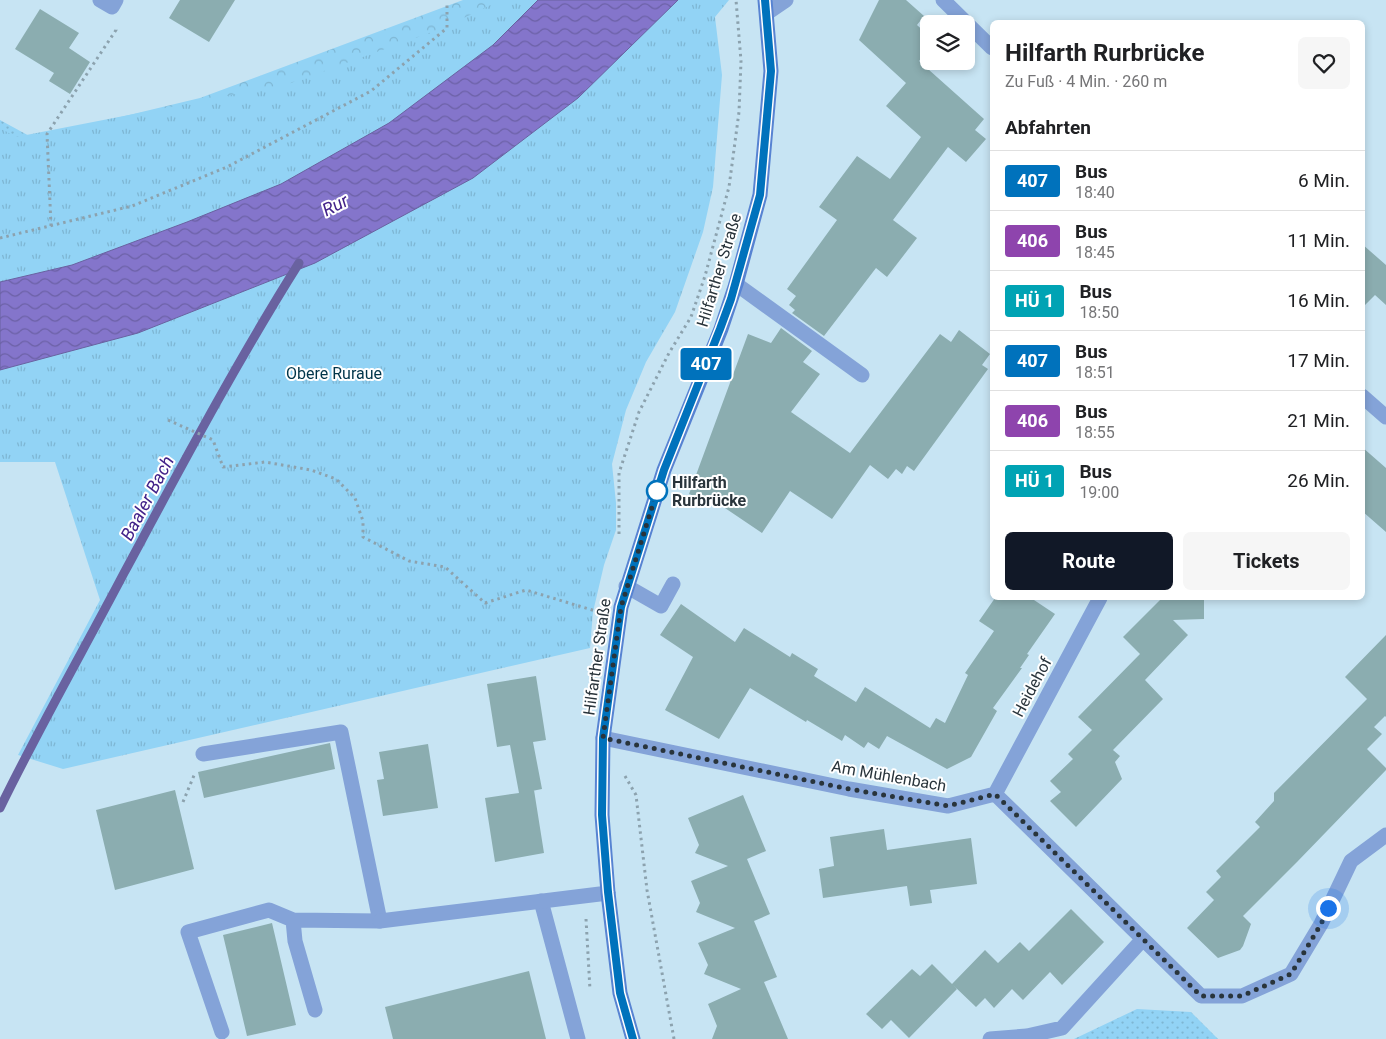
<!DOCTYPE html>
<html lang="de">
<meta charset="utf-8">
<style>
:root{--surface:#fff;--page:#f6f6f6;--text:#202124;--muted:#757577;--line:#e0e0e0;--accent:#111827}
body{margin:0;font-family:Roboto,sans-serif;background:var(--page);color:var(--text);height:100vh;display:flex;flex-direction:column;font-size:19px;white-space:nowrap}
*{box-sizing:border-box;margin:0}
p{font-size:16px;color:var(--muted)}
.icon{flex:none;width:28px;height:28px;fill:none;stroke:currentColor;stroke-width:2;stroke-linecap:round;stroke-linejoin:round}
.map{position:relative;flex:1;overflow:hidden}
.sheet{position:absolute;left:990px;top:20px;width:375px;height:580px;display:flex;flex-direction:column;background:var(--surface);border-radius:8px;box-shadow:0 2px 8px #0003}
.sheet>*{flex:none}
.badge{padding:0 10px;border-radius:4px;font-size:18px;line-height:32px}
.buttons{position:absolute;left:920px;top:15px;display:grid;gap:10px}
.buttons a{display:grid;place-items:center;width:55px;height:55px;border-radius:8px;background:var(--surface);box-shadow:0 2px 8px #0003;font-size:25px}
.you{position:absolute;width:25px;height:25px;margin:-12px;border:4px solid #fff;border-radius:50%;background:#1a73e8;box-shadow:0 0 0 8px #1a73e833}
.map>.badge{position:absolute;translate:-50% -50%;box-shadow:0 0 0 2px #fff}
h2{padding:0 15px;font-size:19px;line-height:45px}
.round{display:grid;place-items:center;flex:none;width:52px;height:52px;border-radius:8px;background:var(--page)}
.head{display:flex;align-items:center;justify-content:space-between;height:85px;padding:0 15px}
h1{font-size:24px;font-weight:700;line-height:38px}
.button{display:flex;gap:10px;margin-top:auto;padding:10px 15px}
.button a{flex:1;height:58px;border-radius:8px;background:var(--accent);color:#fff;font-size:20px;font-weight:700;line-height:58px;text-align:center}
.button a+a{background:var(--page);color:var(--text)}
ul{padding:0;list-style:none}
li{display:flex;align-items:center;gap:15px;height:60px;padding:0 15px;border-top:1px solid var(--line)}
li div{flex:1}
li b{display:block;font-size:19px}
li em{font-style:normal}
li .badge{min-width:55px;font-weight:700;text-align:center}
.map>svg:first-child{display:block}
</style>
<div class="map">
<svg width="1386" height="1039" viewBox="0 0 1386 1039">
<defs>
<pattern id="grass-dots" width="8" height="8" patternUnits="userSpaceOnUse" patternTransform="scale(1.25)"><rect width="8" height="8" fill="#92d3f5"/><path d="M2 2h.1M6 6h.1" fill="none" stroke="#7eb6d3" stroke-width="1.8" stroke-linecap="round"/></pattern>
<pattern id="forest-crowns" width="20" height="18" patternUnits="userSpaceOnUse" patternTransform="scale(1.25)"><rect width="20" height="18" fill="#92d3f5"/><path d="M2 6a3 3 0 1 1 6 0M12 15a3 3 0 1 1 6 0" fill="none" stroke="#7eb6d3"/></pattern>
<pattern id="park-tufts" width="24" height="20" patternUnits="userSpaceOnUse" patternTransform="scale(1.25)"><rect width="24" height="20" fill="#92d3f5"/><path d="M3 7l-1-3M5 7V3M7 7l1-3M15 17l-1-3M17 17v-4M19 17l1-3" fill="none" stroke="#7eb6d3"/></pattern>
<pattern id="water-waves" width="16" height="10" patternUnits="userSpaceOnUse" patternTransform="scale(1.25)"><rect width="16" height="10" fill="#8475cb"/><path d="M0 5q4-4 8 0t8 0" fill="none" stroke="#6c61a6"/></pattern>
</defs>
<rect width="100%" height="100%" fill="#c7e4f3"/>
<!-- grass -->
<path fill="url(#grass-dots)" d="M0,120L33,138L0,142Z
M1137,1009L1191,1012L1218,1039H1074Z"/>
<!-- forest -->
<path fill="url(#forest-crowns)" d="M463,0H538L493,45L431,44L430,40L369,89L229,158L0,207V142L33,138L200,98Z"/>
<!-- park -->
<path fill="url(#park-tufts)" d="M501,0H729L715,17L722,75L713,187L703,232L675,312L646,362L626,410L612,464L616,503V530L604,565L593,612L590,648L63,769L18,755L100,600L55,462H0V128L16,137L288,84L443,28Z"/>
<!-- water -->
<path fill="url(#water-waves)" stroke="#6962a0" d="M538,0H678L578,98L473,178L315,263L138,333L0,370V282L72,265L187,222L281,184L389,123L493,45Z"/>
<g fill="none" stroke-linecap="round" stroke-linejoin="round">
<!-- stream -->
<path stroke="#6962a0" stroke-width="9" d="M0,808C39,728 83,651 124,573C180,469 236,363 299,263"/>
</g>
<!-- building -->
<path fill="#8badb0" d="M180,0H235L209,42L169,18Z
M879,0H906L924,16L917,25L929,36V50L919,61L984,119L975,130L986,139L966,162L948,147L893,220L917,238L887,277L876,268L824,336L792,313L795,310L789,305L796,296L787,289L837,220L819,207L857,156L890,179L921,137L886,106L906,83L859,40Z
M40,9L79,33L69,48L90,62L70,94L49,81L54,73L15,49Z
M1362,244L1386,265V305L1375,295L1362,308Z
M781,328L812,351L803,362L820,374L791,412L850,453L940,334L951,342L959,330L990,354L982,365L988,369L914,471L907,466L902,474L896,469L888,479L870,465L832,519L790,491L762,533L722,506L689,494L748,334L771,343Z
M1362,447L1386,468V532L1362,511Z
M995,598H1031L1055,614L1027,654L1029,655L1020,668H1022L993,708L997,711L971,757L947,769L887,736L879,749L868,742L864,748L845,735L842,741L807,720L806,722L750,688L719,739L665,710L693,657L660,635L681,604L735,642L744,628L790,657L792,653L818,669L814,676L856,702L865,687L930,728L936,718L945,723L968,675L965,673L994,631L979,621Z
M1162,598H1204V619L1173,620L1188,635L1145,680L1163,699L1113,750L1120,756L1115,762L1122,779L1076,827L1050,801L1061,792L1050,781L1073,759L1068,754L1092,730L1078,717L1140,654L1123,637Z
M1386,635V717L1385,716L1374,727L1382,734L1367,749L1386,768V770L1297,862L1243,916L1251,924L1243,946L1240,950L1218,958L1187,928L1214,900L1206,892L1221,877L1216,871L1260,827L1255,822L1274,801V793L1367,699L1345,677Z
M536,676L546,740L533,742L542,789L532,791L534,790L544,853L495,862L485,798L519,793L510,745L497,747L487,684Z
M330,743L335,769L204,798L198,772Z
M428,744L438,808L383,816L377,780L384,779L379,752Z
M175,790L194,869L115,890L96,810Z
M743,795L766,851L747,859L770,914L754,921L777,977L764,982L788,1039H712L717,1026L708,1004L741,989L704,974L708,965L698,943L735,928L696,912L700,903L691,881L728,866L695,853L699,845L688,818Z
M884,829L887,850L971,838L977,884L930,890L932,903L910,906L907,886L823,898L819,869L834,866L830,837Z
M1071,909L1104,942L1062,985L1050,972L1023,1000L1012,989L994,1008L985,998L976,1007L953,985L957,989L909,1038L891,1020L882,1029L866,1014L912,969L920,976L932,964L952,984L985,950L998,963L1020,942L1029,951Z
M272,923L296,1025L247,1036L223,935Z
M529,971L546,1039H393L385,1007Z"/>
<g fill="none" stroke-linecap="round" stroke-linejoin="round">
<!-- path -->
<path stroke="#8ca2ae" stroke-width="3" stroke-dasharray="2.5 4" stroke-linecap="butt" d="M51,226L47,134L116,30L115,27
M0,238L132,206L227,167L371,91L447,28V4
M168,420L213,440L223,467L265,462L311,470L336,479L355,498L363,521V537L409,561L445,567L485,603L526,590L599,612
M619,534V473L639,412L669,353L691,317L705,276L729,187L739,112L741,61L736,0
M625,776L636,795L647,890L674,1039
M183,802L195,773
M586,919L590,990"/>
<!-- lane -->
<path stroke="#84a3d8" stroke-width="15" d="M736,284L862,375
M626,586L661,606L673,584
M203,754L341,732L380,921L293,920L269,910L188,932L222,1032
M541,901L578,1039
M293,920L295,941L315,1010"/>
<!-- street -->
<path stroke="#84a3d8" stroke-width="15" d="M100,0L112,7L116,0
M943,0L992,48
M767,13L786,0
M1362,396L1386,417
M603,738L849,789L948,806L995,794L1201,996H1242L1291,974L1321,924L1351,861L1386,835
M995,794L1100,598
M380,921L608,893
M990,1039L1027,1036L1062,1028L1143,939"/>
<!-- secondary -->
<path stroke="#5783d2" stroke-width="15" d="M633,1039L620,993L608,893L602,815L603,738L621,607L664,470L721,329L736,284L760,195L771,71L765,0"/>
</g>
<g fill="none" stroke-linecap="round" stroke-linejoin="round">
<defs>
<path id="line" d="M633,1039L620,993L608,892L602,815L603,738L621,607L664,470L720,329L731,299L760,195L771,71L765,0"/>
</defs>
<!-- line casing -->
<use href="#line" stroke="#fff" stroke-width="11"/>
<!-- line -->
<use href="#line" stroke="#0072bc" stroke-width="8"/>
<!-- walk -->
<path stroke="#29343b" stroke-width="5" stroke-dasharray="0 9" d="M657,491L621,607L603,738L849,789L948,806L995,794L1201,996H1242L1291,974L1321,924L1328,908"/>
</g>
<!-- markers -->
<circle fill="#fff" stroke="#0072bc" stroke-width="2.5" cx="657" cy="491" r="10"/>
<g text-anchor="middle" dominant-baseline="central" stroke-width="4" stroke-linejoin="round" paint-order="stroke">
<!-- street labels -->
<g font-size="16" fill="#29343b" stroke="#fff">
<text transform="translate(719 270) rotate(-73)">Hilfarther Straße</text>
<text transform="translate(597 657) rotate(-82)">Hilfarther Straße</text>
<text transform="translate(1032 687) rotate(-62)">Heidehof</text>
<text transform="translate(889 776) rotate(10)">Am Mühlenbach</text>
</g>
<!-- park labels -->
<g font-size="16" fill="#00354a" stroke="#fff">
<text x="334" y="373">Obere Ruraue</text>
</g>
<!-- stop labels -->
<g font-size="16" font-weight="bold" fill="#29343b" stroke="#fff" text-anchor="start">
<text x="672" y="482">Hilfarth<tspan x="672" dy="18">Rurbrücke</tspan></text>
</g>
<!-- water labels -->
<g font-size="18" font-style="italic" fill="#422289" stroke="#fff">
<text transform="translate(335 205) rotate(-27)">Rur</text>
<text transform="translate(147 498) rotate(-62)">Baaler Bach</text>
</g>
</g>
</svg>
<div class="buttons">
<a><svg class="icon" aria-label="layers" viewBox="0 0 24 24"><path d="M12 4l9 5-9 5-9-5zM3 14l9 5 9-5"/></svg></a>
</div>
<div class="you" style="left:1328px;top:908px"></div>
<b class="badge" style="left:706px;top:364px;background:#0072bc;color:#fff">407</b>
<section class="sheet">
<div class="head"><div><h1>Hilfarth Rurbrücke</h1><p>Zu Fuß · 4 Min. · 260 m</p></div><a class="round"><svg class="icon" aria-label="heart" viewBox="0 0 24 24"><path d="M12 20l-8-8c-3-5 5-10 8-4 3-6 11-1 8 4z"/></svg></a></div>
<h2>Abfahrten</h2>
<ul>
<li><span class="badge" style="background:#0072bc;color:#fff">407</span><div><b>Bus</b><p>18:40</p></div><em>6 Min.</em></li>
<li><span class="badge" style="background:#8e44ad;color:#fff">406</span><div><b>Bus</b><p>18:45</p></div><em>11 Min.</em></li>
<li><span class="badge" style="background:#00a3b4;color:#fff">HÜ 1</span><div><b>Bus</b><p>18:50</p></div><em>16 Min.</em></li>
<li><span class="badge" style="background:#0072bc;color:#fff">407</span><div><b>Bus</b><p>18:51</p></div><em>17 Min.</em></li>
<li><span class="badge" style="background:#8e44ad;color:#fff">406</span><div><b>Bus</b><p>18:55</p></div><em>21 Min.</em></li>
<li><span class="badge" style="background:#00a3b4;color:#fff">HÜ 1</span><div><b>Bus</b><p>19:00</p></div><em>26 Min.</em></li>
</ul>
<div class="button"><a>Route</a><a>Tickets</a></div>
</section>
</div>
